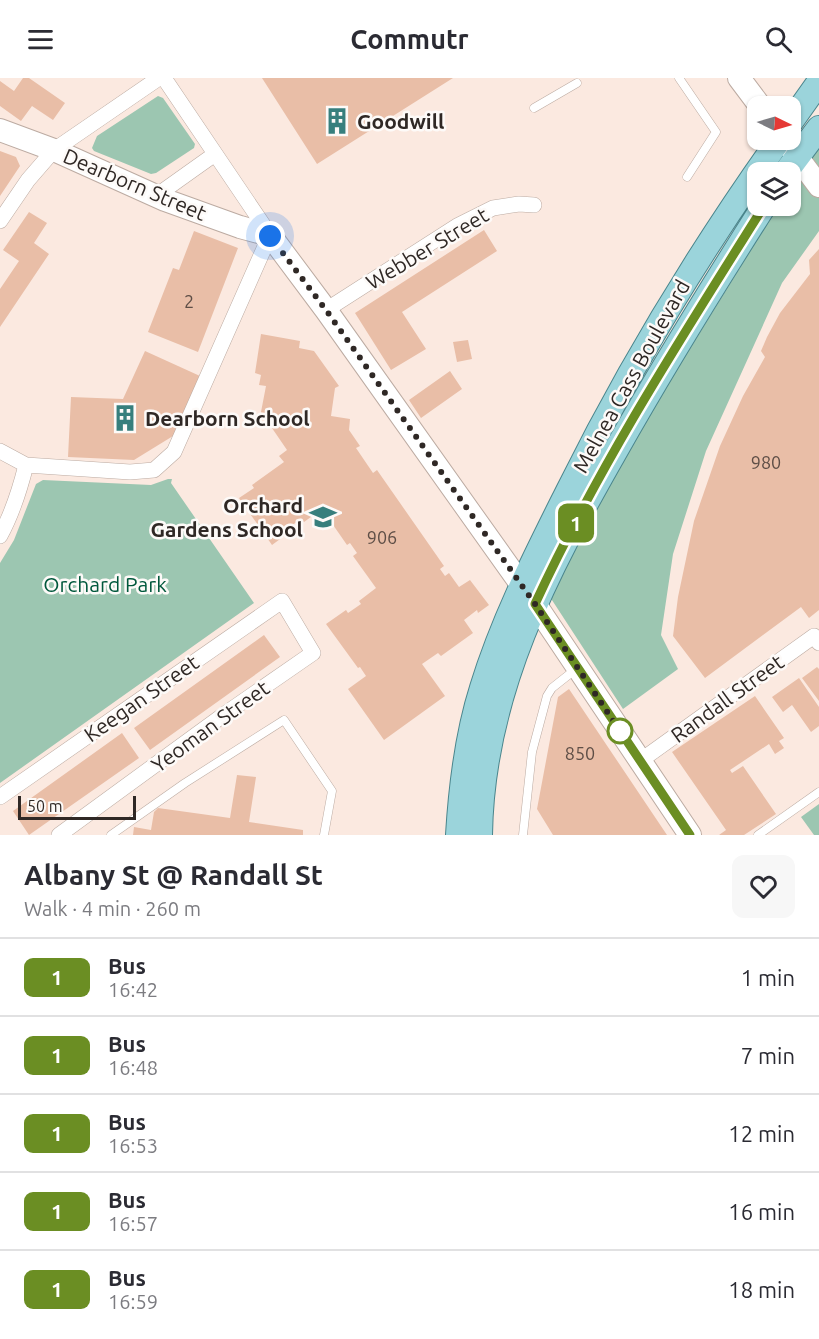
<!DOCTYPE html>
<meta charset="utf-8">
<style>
:root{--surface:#fff;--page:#f7f7f7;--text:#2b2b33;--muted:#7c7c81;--line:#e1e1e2}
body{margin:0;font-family:Ubuntu,sans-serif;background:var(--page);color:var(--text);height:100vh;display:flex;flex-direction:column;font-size:22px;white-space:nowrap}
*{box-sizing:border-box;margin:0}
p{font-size:20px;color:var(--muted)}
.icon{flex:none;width:33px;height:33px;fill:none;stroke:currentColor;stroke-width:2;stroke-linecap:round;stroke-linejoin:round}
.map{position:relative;height:757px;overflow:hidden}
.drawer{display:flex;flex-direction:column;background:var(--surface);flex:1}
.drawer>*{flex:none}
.badge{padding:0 12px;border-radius:9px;font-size:21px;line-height:39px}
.needle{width:39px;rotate:95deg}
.buttons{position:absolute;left:747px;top:18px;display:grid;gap:12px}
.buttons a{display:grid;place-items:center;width:54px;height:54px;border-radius:12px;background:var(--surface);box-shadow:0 2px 4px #0004;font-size:30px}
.scale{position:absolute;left:18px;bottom:15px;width:118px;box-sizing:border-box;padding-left:6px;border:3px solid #2f2825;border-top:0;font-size:16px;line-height:21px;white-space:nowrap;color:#2f2825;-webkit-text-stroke:4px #fdfaf8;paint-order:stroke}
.you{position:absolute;width:30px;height:30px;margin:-15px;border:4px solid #fff;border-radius:50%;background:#1a73e8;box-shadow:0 0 0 9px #1a73e833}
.map>.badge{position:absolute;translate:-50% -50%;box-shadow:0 0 0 3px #fff}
.round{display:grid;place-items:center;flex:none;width:63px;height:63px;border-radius:12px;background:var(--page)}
.head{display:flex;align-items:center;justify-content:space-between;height:102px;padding:0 24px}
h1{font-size:28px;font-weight:700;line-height:45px}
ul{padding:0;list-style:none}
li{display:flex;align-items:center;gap:18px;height:78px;padding:0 24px;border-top:2px solid var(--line)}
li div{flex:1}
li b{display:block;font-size:22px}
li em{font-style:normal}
li .badge{min-width:66px;font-weight:700;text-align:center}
header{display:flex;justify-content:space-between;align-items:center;height:78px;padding:0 24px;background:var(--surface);font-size:27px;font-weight:700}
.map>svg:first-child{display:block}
</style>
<header><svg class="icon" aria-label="menu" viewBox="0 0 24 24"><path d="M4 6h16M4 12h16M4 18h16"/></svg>Commutr<svg class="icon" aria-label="search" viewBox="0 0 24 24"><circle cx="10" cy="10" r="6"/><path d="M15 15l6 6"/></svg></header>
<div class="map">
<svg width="819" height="757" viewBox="0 0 819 757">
<rect width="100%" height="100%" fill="#fbe9e0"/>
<!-- green -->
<path fill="#9cc6b1" d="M158,18L163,20L195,66L194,70L156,95L151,96L94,73L92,70L97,58Z
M819,66V153L782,205L745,287L706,373L673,476L661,557L678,591L623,631L550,519L593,432L660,319L778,128H790L791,108Z
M168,401H172L171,405L254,525L0,705V485L14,462L36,406L43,402L151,407Z
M819,726V757H814L801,739Z"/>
<!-- building -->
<path fill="#e9bea7" d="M23,0H29L65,25L53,42L32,28L21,43L0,28V3L14,13Z
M262,0H453L317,86Z
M0,73L16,79L20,88L0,118Z
M29,134L47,145L34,165L49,176L0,249V211L19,183L3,172Z
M484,152L497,173L402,234L426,271L391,292L355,235Z
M194,153L238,170L198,274L148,254L173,190L179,192Z
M819,171V532L809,540L801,529L705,600L673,558L678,519L694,443L720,368L743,318L765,279L761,273L767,259L780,235L810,196L809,182Z
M261,256L300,263L299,270L314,273L339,308L335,310L331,338L350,341L349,352L360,368L356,370L373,395L377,392L444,488L440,491L445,498L449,495L459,509L470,502L489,527L478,535L477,532L464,542L473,555L441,578L438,575L422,586L445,618L384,662L348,611L366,598L360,589L358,590L326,546L346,532L348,535L361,526L359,523L376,510L353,478L357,475L350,465L347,467L322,431L304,444L301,441L288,450L291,453L272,467L239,420L254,410L252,407L284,384L279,378L287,372L261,334L266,308L259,307L261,297L255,295Z
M468,262L472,281L457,284L453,264Z
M145,273L200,298L173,358L134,382L68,379L71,319L123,321Z
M450,293L462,311L421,340L409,322Z
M264,557L280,579L150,672L134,650Z
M817,589L819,591V623L802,600Z
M799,600L819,629V648L811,654L792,627L783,634L772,619Z
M569,611L667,757H553L537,731L558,619Z
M755,618L784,660L779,663L784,670L775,676L769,666L730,692L732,695L743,688L776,736L744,757H719L726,752L672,674Z
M122,655L139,680L29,757L13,733Z
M237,697L256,699L249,744L303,752V757H133L134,749L151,752L154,734L158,730L230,740Z"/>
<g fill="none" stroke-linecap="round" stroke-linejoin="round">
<defs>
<path id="service" d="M679,0L716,54L687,99
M534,30L577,5
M111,757L185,705L284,642L332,713L324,757
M523,757L532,674L547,618L552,610L576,591
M758,757L819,714"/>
<path id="minor" d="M156,118L215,76
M0,143L28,102L54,72L159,0
M326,232L457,148L493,130L519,126L534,127
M0,373L26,387L130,394L154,392L174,374L270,157L164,0
M0,458C12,436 20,411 26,387
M640,683L814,558L819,565
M0,719L282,523L313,575L222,638L59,757"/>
<path id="secondary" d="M739,0L760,28
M0,52L54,72L165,122L240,149L270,157L326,232L535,526L690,757
M786,64L819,108"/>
<path id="primary" d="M790,45L819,4
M786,94L819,50
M458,757C461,707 467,657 482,610C503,541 537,475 569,411C630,288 700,173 779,62
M480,757C482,614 547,493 616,372C663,289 713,208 764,128"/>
</defs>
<!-- service casing -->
<use href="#service" stroke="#bcaba2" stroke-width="9"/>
<!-- minor casing -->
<use href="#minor" stroke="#bcaba2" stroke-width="16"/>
<!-- secondary casing -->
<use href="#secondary" stroke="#bcaba2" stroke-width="24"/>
<!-- primary casing -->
<use href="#primary" stroke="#4a858c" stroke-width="26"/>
<!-- service -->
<use href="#service" stroke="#fff" stroke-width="8"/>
<!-- minor -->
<use href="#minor" stroke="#fff" stroke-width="15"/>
<!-- secondary -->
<use href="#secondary" stroke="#fff" stroke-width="22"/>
<!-- primary -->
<use href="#primary" stroke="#9bd4db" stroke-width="24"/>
</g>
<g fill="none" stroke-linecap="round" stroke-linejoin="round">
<defs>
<path id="line" d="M690,757L535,526C599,387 683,257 764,128"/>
</defs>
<!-- line casing -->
<use href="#line" stroke="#fff" stroke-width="14"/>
<!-- line -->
<use href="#line" stroke="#6b8e23" stroke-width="9"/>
<!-- walk -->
<path stroke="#2f2825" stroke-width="6" stroke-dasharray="0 10.8" d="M270,158L326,232L535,526L620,653"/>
</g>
<!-- icons -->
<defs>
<symbol id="building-bare" viewBox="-9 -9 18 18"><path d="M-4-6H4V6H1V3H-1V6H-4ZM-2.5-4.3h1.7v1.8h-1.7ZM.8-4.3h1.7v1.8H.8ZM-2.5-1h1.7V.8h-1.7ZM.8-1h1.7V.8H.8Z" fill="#377f7d" stroke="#fdfaf8" stroke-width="2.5" paint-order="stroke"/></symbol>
<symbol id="school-bare" viewBox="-9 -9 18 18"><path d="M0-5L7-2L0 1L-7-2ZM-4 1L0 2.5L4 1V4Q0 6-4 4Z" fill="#377f7d" stroke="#fdfaf8" stroke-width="2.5" paint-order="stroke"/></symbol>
</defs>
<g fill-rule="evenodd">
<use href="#building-bare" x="318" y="24" width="38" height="38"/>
<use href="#building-bare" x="106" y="321" width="38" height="38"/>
<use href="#school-bare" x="304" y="420" width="38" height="38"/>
</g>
<!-- markers -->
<circle fill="#fff" stroke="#6b8e23" stroke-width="3" cx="620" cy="653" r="12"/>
<g text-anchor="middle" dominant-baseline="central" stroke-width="5" stroke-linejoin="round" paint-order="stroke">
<!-- number labels -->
<g font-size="18" fill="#5e4e46">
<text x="189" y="223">2</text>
<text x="766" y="384">980</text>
<text x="382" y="459">906</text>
<text x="580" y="675">850</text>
</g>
<!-- poi labels -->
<g font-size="21" font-weight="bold" fill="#2f2825" stroke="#fdfaf8" text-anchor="start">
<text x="357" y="43">Goodwill</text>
<text x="145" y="340">Dearborn School</text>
<text x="303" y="427" text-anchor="end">Orchard<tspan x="303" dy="24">Gardens School</tspan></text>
</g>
<!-- street labels -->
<g font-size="21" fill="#2f2825" stroke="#fdfaf8">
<text transform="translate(135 106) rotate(23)">Dearborn Street</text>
<text transform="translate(427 170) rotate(-31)">Webber Street</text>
<text transform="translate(631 298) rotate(-61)">Melnea Cass Boulevard</text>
<text transform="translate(141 620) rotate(-35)">Keegan Street</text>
<text transform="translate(727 620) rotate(-36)">Randall Street</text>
<text transform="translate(210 648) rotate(-36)">Yeoman Street</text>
</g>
<!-- park labels -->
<g font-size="21" fill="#00583c" stroke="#fdfaf8">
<text x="105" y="506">Orchard Park</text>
</g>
</g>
</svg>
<div class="buttons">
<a><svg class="needle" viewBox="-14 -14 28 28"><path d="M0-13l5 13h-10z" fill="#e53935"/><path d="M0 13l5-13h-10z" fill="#7c7c81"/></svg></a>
<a><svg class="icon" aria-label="layers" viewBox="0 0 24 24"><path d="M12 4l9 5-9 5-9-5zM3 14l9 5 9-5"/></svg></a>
</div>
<div class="scale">50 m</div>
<div class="you" style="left:270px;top:158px"></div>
<b class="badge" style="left:576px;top:445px;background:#6b8e23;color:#fff">1</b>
</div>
<section class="drawer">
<div class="head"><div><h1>Albany St @ Randall St</h1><p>Walk · 4 min · 260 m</p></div><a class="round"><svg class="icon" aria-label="heart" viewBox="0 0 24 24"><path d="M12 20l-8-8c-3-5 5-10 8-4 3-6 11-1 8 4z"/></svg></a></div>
<ul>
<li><span class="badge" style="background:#6b8e23;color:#fff">1</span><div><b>Bus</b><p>16:42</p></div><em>1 min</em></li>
<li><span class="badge" style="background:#6b8e23;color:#fff">1</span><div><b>Bus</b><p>16:48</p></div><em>7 min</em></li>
<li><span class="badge" style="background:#6b8e23;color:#fff">1</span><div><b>Bus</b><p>16:53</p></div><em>12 min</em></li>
<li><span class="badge" style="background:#6b8e23;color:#fff">1</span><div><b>Bus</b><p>16:57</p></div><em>16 min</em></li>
<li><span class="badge" style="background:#6b8e23;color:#fff">1</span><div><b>Bus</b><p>16:59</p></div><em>18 min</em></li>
</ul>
</section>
